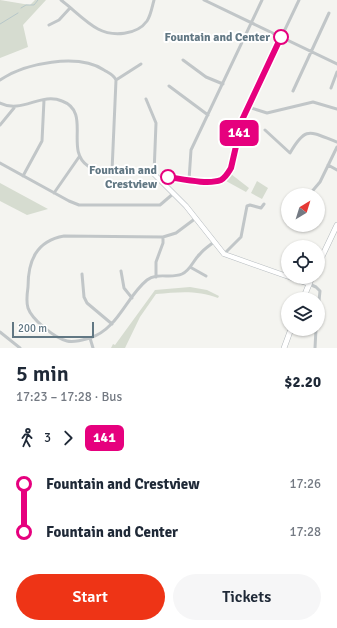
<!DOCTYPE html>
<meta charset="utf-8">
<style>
:root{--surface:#fff;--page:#f6f6f7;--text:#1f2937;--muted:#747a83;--accent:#ee3416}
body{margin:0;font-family:Signika,sans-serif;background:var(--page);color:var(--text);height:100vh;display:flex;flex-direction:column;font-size:15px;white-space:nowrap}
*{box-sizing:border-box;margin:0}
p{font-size:13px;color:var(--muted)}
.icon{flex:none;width:22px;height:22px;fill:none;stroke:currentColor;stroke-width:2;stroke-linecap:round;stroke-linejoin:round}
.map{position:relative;height:348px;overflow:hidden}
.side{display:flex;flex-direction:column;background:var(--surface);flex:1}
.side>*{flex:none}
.badge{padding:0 8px;border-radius:6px;font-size:14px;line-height:26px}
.needle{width:26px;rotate:38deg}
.fabs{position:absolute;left:281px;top:188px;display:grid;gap:8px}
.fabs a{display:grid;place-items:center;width:44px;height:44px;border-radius:50%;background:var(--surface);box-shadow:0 1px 3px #0004;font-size:20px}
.scale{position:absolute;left:12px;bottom:10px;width:82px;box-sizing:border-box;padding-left:4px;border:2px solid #617783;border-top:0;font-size:11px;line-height:14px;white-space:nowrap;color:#617783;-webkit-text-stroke:3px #fff;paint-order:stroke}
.map>.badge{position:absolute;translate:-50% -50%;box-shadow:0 0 0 2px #fff}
.legs{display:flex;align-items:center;gap:6px;height:44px;padding:0 16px;font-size:13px}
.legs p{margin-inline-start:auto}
.head{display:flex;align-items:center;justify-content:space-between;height:68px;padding:0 16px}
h1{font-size:22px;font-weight:600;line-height:30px}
.cta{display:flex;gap:8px;margin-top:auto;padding:8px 16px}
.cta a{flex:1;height:46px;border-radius:24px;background:var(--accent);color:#fff;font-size:16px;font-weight:600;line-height:46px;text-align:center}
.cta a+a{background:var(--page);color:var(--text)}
ul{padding:0 16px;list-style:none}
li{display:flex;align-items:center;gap:14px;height:48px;font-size:15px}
li i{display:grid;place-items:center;width:6px;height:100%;margin:0 5px;background:currentColor}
li i::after{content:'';width:10px;height:10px;margin:-5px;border:3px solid;border-radius:50%;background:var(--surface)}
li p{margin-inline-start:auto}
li:first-child i{background:linear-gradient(#0000 50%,currentColor 0)}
li:last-child i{background:linear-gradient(currentColor 50%,#0000 0)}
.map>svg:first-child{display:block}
</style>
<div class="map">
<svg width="337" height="348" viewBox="0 0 337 348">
<rect width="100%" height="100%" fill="#f4f4f0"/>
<!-- green -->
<path fill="#d6dcd0" d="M0,0L30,5L35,0H46L23,25L28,47L0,58Z
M231,174L249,188L246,192L226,181Z
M257,181L268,188L262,199L251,193Z
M0,183L48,209L27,215L0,201Z
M190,287L207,290L219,296L218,298C197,290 179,292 156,294L140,317L125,348H111L113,344L115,345L155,290Z"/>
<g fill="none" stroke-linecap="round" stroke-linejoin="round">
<!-- stream -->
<path stroke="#b7c7c9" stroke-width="1" d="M21,8L26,5H34L38,0
M0,24L18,13"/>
<defs>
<path id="secondary" d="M154,174L186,206L224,254L309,284"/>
<path id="primary" d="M318,265L337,225
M303,299L312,277
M284,348L291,329"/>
</defs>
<!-- secondary casing -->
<use href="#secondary" stroke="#b5bbbf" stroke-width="5.5"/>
<!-- primary casing -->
<use href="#primary" stroke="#b4b9bc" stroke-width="6"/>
<!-- street -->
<path stroke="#c1c6c8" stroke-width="3" d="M61,0C73,9 85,22 98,29C113,37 137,35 147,21C151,15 152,7 154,0
M204,0L337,64
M49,25L59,20L70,8
M183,60L206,77L223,84
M0,80C25,63 78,53 104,70C109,73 114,75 116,80
M116,80L141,64
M169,86L208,115
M331,88L337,72
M293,91L329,13
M0,103C22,114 41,92 62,101C92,112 64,150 88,166C104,177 135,168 154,174L156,123L146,99
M248,107L267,113L313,102L337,109
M0,125L14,108
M265,130L290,153C306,125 310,132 337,142
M0,163L69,201L79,205H160L174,193
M328,165L337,170
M112,171L116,80
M23,176L42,141L44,100
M161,180C182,168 215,197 231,168L242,120L299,0
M189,180L191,150L262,0
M54,193L79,157
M309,195L320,182L337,147
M196,218L176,233L163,237L64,236C36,241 28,261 28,287C27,294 26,302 28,308C32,320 55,338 67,341C74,343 83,340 90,338C118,329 126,297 147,280C157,272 171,279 182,274C191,270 193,260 200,254C204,249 209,246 214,242
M224,254L241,237L247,206L250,205L261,208L264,204
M190,267L206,276
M121,271L124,288L132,298
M82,274L84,297L87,303L112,324
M156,277V262L163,243V237
M309,284L316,287L320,291L318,310
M0,332L20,348
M90,338L93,348
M315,348L316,329"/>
<!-- secondary -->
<use href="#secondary" stroke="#fff" stroke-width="4.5"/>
<!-- primary -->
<use href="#primary" stroke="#fff" stroke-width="5"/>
</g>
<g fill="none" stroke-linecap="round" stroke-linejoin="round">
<defs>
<path id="line-1" d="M168,177C182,179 208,185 221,180C226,177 228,173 231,168L242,120L281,37"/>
</defs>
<!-- line-1 casing -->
<use href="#line-1" stroke="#fff" stroke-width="9"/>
<!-- line-1 -->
<use href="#line-1" stroke="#e6007e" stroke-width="6"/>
</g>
<!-- markers -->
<g fill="#fff" stroke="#e6007e" stroke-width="2">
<circle cx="281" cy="37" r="7"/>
<circle cx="168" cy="177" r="7"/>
</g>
<g text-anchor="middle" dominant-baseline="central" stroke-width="4" stroke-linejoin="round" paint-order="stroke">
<!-- stop labels -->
<g font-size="12" font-weight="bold" fill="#617783" stroke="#fff" text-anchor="end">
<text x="270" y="37">Fountain and Center</text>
<text x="157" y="170">Fountain and<tspan x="157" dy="14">Crestview</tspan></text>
</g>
</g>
</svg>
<div class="fabs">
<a><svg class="needle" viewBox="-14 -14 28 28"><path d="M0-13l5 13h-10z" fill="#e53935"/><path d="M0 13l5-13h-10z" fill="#747a83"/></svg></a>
<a><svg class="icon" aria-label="locate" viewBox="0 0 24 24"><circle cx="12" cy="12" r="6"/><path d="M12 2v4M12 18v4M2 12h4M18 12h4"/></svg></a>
<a><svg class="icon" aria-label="layers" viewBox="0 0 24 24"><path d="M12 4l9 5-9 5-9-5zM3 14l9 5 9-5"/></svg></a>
</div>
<div class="scale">200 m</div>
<b class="badge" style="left:239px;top:133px;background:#e6007e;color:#fff">141</b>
</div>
<section class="side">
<div class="head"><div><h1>5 min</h1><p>17:23 – 17:28 · Bus</p></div><b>$2.20</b></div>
<div class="legs"><svg class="icon" aria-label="walk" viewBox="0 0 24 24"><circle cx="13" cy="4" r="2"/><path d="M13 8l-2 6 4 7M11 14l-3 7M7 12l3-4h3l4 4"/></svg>3<svg class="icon" aria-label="forward" viewBox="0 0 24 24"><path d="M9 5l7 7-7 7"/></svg><b class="badge" style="background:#e6007e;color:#fff">141</b></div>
<ul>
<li><i style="color:#e6007e"></i><b>Fountain and Crestview</b><p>17:26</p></li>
<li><i style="color:#e6007e"></i><b>Fountain and Center</b><p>17:28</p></li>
</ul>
<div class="cta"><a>Start</a><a>Tickets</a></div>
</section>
